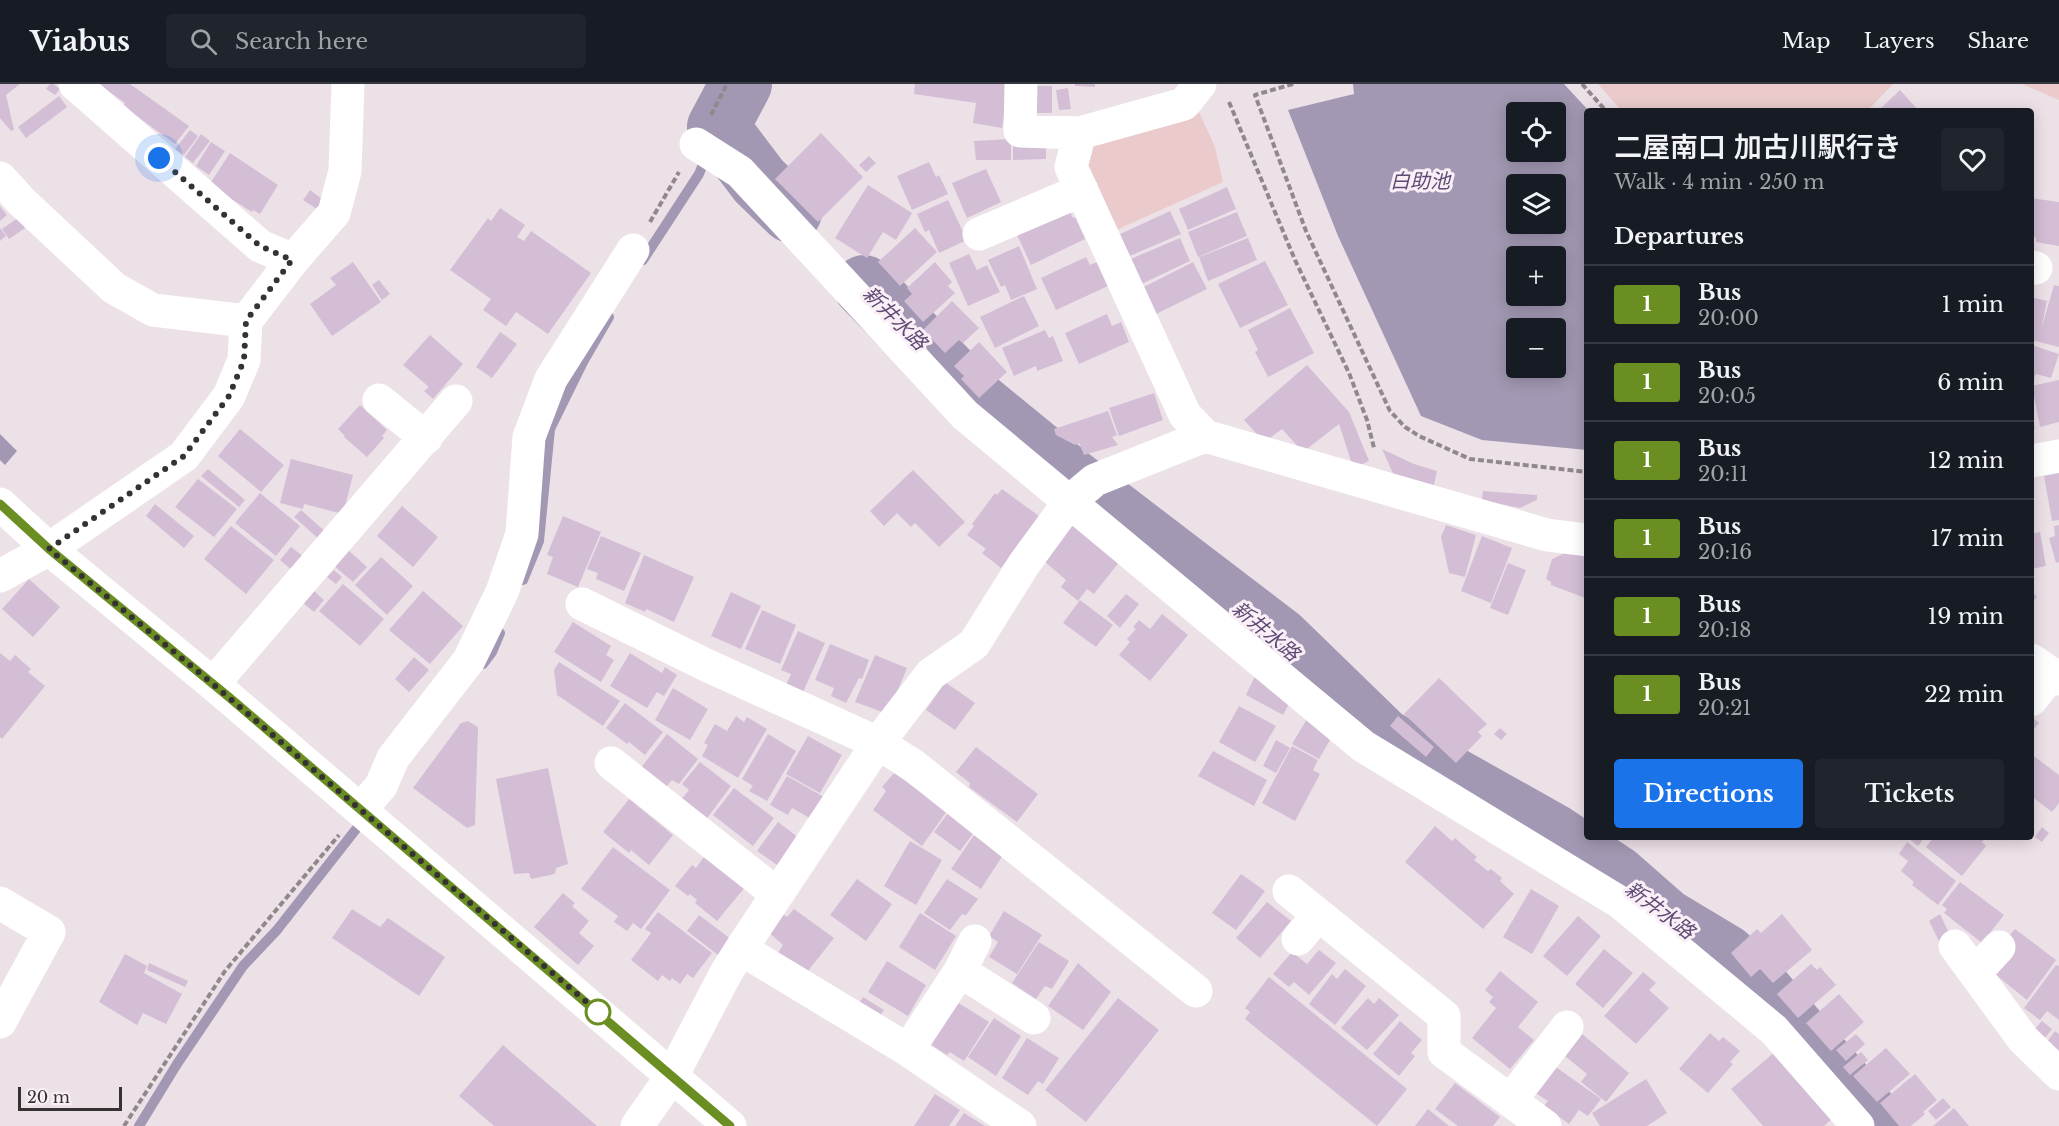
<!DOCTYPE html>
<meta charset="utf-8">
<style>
:root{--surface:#171b24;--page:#20242c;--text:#f1f3f6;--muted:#9ea1a6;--line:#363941;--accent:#1a73e8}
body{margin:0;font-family:"Libre Baskerville","Noto Sans JP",serif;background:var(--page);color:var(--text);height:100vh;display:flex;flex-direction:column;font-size:22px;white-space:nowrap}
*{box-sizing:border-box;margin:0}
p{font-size:20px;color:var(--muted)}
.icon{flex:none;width:33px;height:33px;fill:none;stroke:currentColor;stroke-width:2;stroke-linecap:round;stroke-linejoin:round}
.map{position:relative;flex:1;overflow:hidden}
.side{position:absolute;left:1584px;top:24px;width:450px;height:732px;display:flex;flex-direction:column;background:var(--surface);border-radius:6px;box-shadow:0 3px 15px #0003}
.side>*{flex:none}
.badge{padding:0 12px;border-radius:4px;font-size:21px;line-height:39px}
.tools{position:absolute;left:1506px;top:18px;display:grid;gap:12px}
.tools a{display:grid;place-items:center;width:60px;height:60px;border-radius:6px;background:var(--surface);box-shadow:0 3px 15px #0003;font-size:30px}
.scale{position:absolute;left:18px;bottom:15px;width:104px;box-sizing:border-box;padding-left:6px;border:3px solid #363234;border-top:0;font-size:16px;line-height:21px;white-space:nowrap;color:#363234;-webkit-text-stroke:4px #faeff6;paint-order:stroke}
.you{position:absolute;width:30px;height:30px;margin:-15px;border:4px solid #fff;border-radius:50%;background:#1a73e8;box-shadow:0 0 0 9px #1a73e833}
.map>.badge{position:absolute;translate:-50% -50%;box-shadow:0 0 0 3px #fff}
h2{padding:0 30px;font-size:22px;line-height:54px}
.round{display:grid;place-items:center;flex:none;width:63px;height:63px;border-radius:6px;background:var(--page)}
.head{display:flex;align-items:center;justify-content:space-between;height:102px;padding:0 30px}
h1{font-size:28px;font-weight:600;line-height:45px}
.button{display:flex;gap:12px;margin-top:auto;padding:12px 30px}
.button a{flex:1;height:69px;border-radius:6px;background:var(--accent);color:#fff;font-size:24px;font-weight:600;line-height:69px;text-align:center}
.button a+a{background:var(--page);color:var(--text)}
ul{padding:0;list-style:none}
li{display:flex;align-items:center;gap:18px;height:78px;padding:0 30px;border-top:2px solid var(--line)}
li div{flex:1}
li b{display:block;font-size:22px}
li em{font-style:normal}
li .badge{min-width:66px;font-weight:700;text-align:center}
header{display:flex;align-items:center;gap:36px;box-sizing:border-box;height:84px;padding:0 30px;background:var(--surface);border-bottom:2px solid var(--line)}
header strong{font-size:28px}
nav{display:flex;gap:33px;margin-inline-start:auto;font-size:21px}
.search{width:420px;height:54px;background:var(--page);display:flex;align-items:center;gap:15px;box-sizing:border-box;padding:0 21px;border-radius:6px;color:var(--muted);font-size:22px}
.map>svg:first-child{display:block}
</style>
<header>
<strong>Viabus</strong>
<div class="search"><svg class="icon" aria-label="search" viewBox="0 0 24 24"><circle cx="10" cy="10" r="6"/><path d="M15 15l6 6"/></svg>Search here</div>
<nav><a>Map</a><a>Layers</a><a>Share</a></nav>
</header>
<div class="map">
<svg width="2059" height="1042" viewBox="0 0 2059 1042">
<rect width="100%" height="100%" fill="#ede1e8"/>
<!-- green -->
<path fill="#eacaca" d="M1598,0H1893L1867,27H1622Z
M2022,0H2059V16Z
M1197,24L1215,63L1223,98L1114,147L1084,78L1100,51Z"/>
<!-- water -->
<path fill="#a298b3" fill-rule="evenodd" d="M1353,0H1564L1589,27H1587V366L1482,356L1421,332L1338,152L1288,26L1354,10ZM1516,28H1556V68H1516ZM1516,100H1556V140H1516ZM1516,172H1556V212H1516ZM1516,244H1556V284H1516Z
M0,350L17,367L5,381L0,376Z"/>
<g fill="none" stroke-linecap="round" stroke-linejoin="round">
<!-- stream -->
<path stroke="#a298b3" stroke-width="10" d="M643,176L699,90L718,43
M523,496L539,457L550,345L583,278L609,233
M483,580L492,568L500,549
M139,1042L177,980L243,882L277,846L364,735"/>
<!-- river -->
<path stroke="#a298b3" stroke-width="62" d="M741,0L718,43L759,97L791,128
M864,202L978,319L1072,396L1280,555L1383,655L1554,751L1616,792L1665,835L1725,871L1753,897L1878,1042"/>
</g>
<!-- building -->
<path fill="#d3bed6" d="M0,0H20L6,11L14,46L11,47L0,34Z
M50,0H53L60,5L55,11L46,5Z
M99,0H130L189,42L175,60L123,22L125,19Z
M915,0H1009L1002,44L973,39L976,19L914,10Z
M1075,0H1095V3L1075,2Z
M1027,2H1052V29H1027Z
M1068,4L1071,25L1059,26L1056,6Z
M1900,6L1919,27H1878Z
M59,12L67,23L26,54L18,43Z
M190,46L198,52L184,71L175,65Z
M821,49L863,93L818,138L775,95Z
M201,50L210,57L193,79L185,73Z
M1011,55V76H976L974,57Z
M1013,56L1046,58V75L1013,76Z
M211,58L225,67L209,91L196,82Z
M230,69L278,101L260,130L253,126L252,128L209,101Z
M869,72L876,79L866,88L859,81Z
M929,78L936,93L939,91L948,110L912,126L897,92Z
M986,85L1001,118L967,134L952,99Z
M868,101L912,129L896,156L883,148L867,174L835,154Z
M1227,103L1236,125L1188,146L1179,125Z
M310,106L329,120L323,129L303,116Z
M2031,114L2059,118V162L2036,158V153L2031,152Z
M948,116L967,156L939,169L929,146L925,148L917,130Z
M0,122L7,131L0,137Z
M500,124L525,141L517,153L524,157L531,147L591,189L548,250L516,228L506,242L483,226L491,215L450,186L488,134L491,137Z
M1069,126L1073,134L1075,133L1085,155L1031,181L1017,151Z
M1170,127L1181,150L1125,174L1114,153Z
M1237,128L1247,152L1198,173L1188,148Z
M18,134L25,144L9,155L2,145Z
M0,144L6,152L0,157Z
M915,144L937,168L900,202L878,178Z
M1180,154L1190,177L1137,202L1126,177Z
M1248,154L1257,176L1208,197L1199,173Z
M1019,162L1037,205L1011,216L1005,201L1001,203L988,176Z
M969,170L977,186L987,181L1000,208L968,222L949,179Z
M1086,173L1090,181L1097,178L1108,202L1056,226L1041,194Z
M1265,177L1288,221L1240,244L1218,200Z
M353,178L381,218L332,252L310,220L336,201L330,194Z
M935,178L952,198L948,202L955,209L923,238L904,217L912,210L907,204Z
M1193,178L1207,205L1156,230L1142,204Z
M379,196L390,210L382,216L372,201Z
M2054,201L2059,202V263L2031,256V213L2047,217L2041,246Z
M1024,212L1039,242L995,264L980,233Z
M952,217L979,244L963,259L959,256L945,269L923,246Z
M1290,224L1314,269L1268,293L1255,268L1258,266L1248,246Z
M1107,230L1112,242L1121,238L1129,258L1079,280L1065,249Z
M1045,246L1049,254L1053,252L1063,277L1037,287L1036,282L1014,292L1002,264Z
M500,248L517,260L492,294L476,283Z
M430,251L463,280L433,315L424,307L429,303L403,281Z
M979,258L1007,288L979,314L961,295L964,292L954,282Z
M2031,261L2059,270L2051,294L2036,290L2033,296L2031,295Z
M1307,281L1349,328L1369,377L1356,383L1352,380L1339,340L1303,368L1282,345L1264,358L1244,336Z
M2059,296V338L2040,343L2032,302Z
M1154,309L1163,336L1119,352L1109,324Z
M360,321L387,346L382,352L384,354L367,373L344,353L345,352L338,345Z
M1108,327L1117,351L1112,353L1118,361L1084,371L1079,359L1075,361L1056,351L1054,345Z
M2032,331L2035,345L2031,346V332Z
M240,345L284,381L261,408L218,372Z
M1382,365L1414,380L1437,387L1433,405L1396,396Z
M291,375L353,391L343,430L304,420L303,425L280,419Z
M208,385L245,416L239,423L201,392Z
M913,386L965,438L939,463L915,439L911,443L897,429L884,442L870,427Z
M2059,389V436L2052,437L2044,392Z
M198,395L237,425L214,453L175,423Z
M1002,405L1039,432L1001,484L982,469L986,465L967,451L974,442L972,440L995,409L997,411Z
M1483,407L1537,411V416L1520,424L1482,416Z
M260,409L300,442L276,472L235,439Z
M155,420L194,452L184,464L146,432Z
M402,422L438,453L413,483L377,452Z
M301,426L327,449L321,457L294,433Z
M563,432L601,448L578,503L547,490L553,473L547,471Z
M1073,440L1120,477L1094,510L1087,505L1078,517L1061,503L1066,496L1044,477Z
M1446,441L1476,451L1465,493L1449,489L1441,453Z
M2059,441V478L2056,479L2049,454L2055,452L2054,442Z
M231,442L274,476L246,510L204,475Z
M2040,448L2046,482L2031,485V450Z
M601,452L641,469L624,507L596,495L598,489L587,485Z
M1482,452L1512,464L1491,519L1461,507Z
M291,463L304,473L293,487L280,476Z
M347,465L367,483L353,498L333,481Z
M1567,468L1587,473L1585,514L1551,501V498L1546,495L1552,475Z
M644,471L694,493L674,538L646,525L645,528L625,519Z
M381,473L413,502L387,531L355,501Z
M1508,479L1526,486L1508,531L1490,524Z
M334,486L342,493L336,500L327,493Z
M29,495L60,523L33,553L2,525Z
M343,500L384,535L360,562L319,527Z
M313,506L324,516L314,528L302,518Z
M423,507L463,542L430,580L389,546Z
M731,508L761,522L741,565L711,552Z
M2031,508L2037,512L2031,522Z
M1126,510L1139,520L1120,544L1107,532Z
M1080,516L1113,541L1096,563L1063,539Z
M762,526L796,541L780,580L745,565Z
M1162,530L1188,551L1150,597L1119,571L1130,558L1127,555L1136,545L1133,543L1139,536L1150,545Z
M573,538L611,562L606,571L614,576L601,598L554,568Z
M798,547L825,559L803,608L786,601L791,590L781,586Z
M830,560L869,576L862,595L859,594L846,619L831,612L834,604L815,596Z
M0,569L10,577L15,571L31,585L28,588L45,602L2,655L0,653Z
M630,569L662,589L665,583L677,591L664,612L657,608L647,624L610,602Z
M875,571L907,584L888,630L855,618Z
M414,573L429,586L409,608L395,595Z
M559,578L620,617L603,642L557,611L554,586Z
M1255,592L1293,612L1283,631L1246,611Z
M1439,594L1487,640L1478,648L1482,652L1456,679L1404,630Z
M945,598L975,619L955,646L926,626Z
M673,604L708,625L690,656L655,636Z
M625,619L663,648L645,671L629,658L627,660L606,644Z
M1239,622L1276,642L1255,678L1219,658Z
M1310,630L1333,651L1319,675L1292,660Z
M736,632L744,638L747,633L767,645L738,694L702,672L708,661L704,659L715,640L727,647Z
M1398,632L1434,663L1426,673L1390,642Z
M2033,634L2039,639L2031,648V636Z
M468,637L478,643L475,741L467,744L413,704L461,639Z
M1500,644L1507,650L1501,656L1494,650Z
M667,650L698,675L679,700L672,696L665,704L640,685Z
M768,650L796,667L767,717L749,707L753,702L742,695Z
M808,652L842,671L820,709L786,690Z
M1276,656L1290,664L1276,689L1263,682Z
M1292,662L1318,676L1313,686L1320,690L1295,737L1262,719Z
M976,663L1038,710L1017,738L969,703L970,699L956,688Z
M1213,667L1267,696L1254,722L1198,692Z
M2031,670L2059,691V719L2052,728L2031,712Z
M700,678L731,702L705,737L680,717L689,706L682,700Z
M548,684L568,780L556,784L555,790L531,795L529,789L514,790L496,695Z
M894,689L947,727L922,762L873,726L886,707L882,703Z
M787,692L824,713L811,735L792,724L788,731L770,721Z
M734,704L774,734L753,762L713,731Z
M629,715L673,751L649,781L631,766L629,769L603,748Z
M948,729L975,747L960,767L934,748Z
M778,738L803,757L783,785L757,767Z
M1435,742L1452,757L1455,754L1477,773L1474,776L1488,787L1491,785L1502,794L1500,797L1514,810L1483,845L1405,778Z
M2042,743L2049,749L2042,758L2035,753Z
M974,751L1003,771L981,805L951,785Z
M1907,753H1925L1918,762Z
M1934,753H1986L1982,758L1986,762L1962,792L1926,763Z
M910,757L942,776L916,821L884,802Z
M1907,758L1956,797L1938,821L1912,801L1914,798L1901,787L1908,777L1899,770Z
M613,763L670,806L641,845L633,839L627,847L614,838L618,832L581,805Z
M706,770L746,802L717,837L695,819L697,816L690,810L688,812L675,802L692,781L696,784Z
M1241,790L1265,807L1236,846L1212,829Z
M857,795L892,820L866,857L830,831Z
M947,795L978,815L966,831L962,830L950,846L924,829Z
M1960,798L2004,831L1982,859L1944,829L1947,825L1942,821Z
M1531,805L1559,822L1532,870L1503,853Z
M563,809L575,819L572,822L589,837L579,849L594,862L578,881L534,843Z
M1267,818L1291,837L1260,874L1236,854Z
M352,825L380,843L388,834L445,873L419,912L332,854Z
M794,825L834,854L804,892L778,869L783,861L765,845L779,827L787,833Z
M1004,827L1042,851L1017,890L989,873L998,858L989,852Z
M658,828L712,869L693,894L687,890L680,900L672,894L670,897L662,891L658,897L631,876L651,849L645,845Z
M920,829L956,852L935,886L899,863Z
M1782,830L1812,866L1773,899L1760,885L1751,893L1731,869L1757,845L1761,849Z
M1940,830L1950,851L1939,857L1929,837Z
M699,831L731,855L718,871L687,847Z
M1578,832L1601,852L1567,892L1543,872Z
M2015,845L2056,876L2027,916L1996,891L2004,858Z
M1039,858L1069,877L1052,905L1045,902L1036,915L1012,899Z
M1604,865L1633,889L1603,924L1575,900Z
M1319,866L1336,879L1309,911L1294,898L1289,903L1273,890L1292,868L1307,880Z
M125,870L147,882L144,889L182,910L166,940L143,929L137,941L99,918Z
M887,877L926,901L908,932L868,908Z
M149,879L188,897L185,903L147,886Z
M1078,879L1111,908L1083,946L1048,922Z
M1811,880L1817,886L1820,883L1836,901L1798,934L1777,910Z
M2056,881L2059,882V936L2047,927L2040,936L2024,924Z
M1345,885L1366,902L1335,941L1309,920L1332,890L1337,895Z
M1500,887L1538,918L1518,943L1534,956L1510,985L1472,954L1496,924L1489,918L1493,913L1485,906Z
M1643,888L1656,899L1649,906L1669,924L1636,960L1604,932Z
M1269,893L1407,1005L1377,1042L1245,935L1250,928L1245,924Z
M1839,910L1864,938L1831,967L1806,939Z
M863,913L884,926L876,937L856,924Z
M1118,914L1159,946L1086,1038L1045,1006Z
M1368,914L1374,920L1379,914L1399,931L1367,966L1341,944Z
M957,918L989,938L964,977L950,968L947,971L930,960Z
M994,934L1021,952L996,992L968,973Z
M1400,937L1422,956L1411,969L1415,972L1399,992L1373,970Z
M2042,937L2052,945L2045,954L2034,946Z
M2055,947L2059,950V971L2043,963Z
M1710,949L1719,957L1723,953L1740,967L1730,978L1733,980L1708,1009L1679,985Z
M1582,950L1629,989L1606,1018L1581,998L1587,990L1565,972Z
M1856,950L1865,960L1846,977L1836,966Z
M1027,954L1059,974L1043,1000L1038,997L1028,1011L1002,994Z
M503,961L512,969L597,1042H494L459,1012Z
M1886,964L1910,990L1877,1018L1853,992Z
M1776,967L1834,1033L1824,1042H1763L1731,1005Z
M1861,968L1868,976L1850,991L1843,983Z
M1553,981L1601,1015L1588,1032L1579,1026L1569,1040L1544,1022L1548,1017L1534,1008Z
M1915,990L1937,1016L1923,1028L1925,1030L1911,1042H1899L1880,1019Z
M1646,995L1667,1029L1647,1042H1600L1592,1029Z
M1455,999L1500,1033L1493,1042H1458L1435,1025Z
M935,1010L960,1026L949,1042H914Z
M1943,1014L1951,1023L1936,1036L1928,1027Z
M1954,1024L1969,1042H1933Z
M1428,1025L1449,1042H1415Z
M964,1029L985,1042H955Z"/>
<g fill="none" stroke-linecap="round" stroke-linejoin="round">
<!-- path -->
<path stroke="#90888c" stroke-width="4" stroke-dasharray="6 3" stroke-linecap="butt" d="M1293,0L1255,11L1306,147L1390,327L1405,343L1419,352L1470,375L1587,388
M1582,0L1606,27
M1229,18L1295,176L1349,289L1367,336L1374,364
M711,31L727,0
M650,138L679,88
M124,1042L225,887L339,751"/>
<!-- minor -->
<path stroke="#fff" stroke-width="33" d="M75,0L260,162L293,176
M1021,0L1020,47L1080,49
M1200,0L1184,20L1080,49L1071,83L1185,331L1205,352
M696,60L740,88L965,331L1363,662L1621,819L1774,946L1858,1042
M0,94L21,117L114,204L153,226L246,237
M979,150L1082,106
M2031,183L2036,184
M379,316L426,354
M2031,377L2059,372
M0,492L49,465L184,372L229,312L244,276L246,237L293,176L334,129L345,87L348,0
M582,520L706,581L878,659L914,682L1196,907
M2031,576L2059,595
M213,600L456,317
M2031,616L2051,590
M611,679L777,810
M361,725L381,702L393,674L469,576L502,508L522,450L529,353L551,295L633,166
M1289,807L1444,932V968L1545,1042
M0,819L49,848L0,938
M1298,855L1318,831
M1955,862L2023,955L2059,990
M741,865L908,966L1020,1042
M960,887L1034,934
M1975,889L1999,863
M908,966L960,887L975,857
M1511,1016L1567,943
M637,1042L672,992L726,889L741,865L878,659L931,590L974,560L1024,480L1070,417L1095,396L1205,352L1547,451L1587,456"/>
<!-- tertiary -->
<path stroke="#fff" stroke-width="33" d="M0,420L49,465L213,600L730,1042"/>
</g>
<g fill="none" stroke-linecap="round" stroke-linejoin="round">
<defs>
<path id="line" d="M0,420L49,465L230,614L730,1042"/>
</defs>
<!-- line casing -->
<use href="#line" stroke="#fff" stroke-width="14"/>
<!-- line -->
<use href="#line" stroke="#6b8e23" stroke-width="9"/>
<!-- walk -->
<path stroke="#363234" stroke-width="6" stroke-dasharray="0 10.8" d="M159,74L260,162L292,176L246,237L244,276L229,312L184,372L49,465L213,600L603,932L598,928"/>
</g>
<!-- markers -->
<circle fill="#fff" stroke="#6b8e23" stroke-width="3" cx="598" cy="928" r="12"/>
<g text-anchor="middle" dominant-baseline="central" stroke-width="6" stroke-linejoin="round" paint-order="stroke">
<!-- water labels -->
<g font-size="20" font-style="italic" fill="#5d4b75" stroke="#faeff6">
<text x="1420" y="97">白助池</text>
<text transform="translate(895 234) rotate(45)">新井水路</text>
<text transform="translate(1266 547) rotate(40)">新井水路</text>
<text transform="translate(1660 826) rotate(37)">新井水路</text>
</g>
</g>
</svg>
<div class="tools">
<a><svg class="icon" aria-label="locate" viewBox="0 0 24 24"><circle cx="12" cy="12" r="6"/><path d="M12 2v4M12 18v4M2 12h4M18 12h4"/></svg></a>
<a><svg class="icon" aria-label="layers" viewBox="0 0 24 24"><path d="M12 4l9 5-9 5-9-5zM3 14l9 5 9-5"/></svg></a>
<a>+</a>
<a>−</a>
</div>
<div class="scale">20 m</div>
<div class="you" style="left:159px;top:74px"></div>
<section class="side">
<div class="head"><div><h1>二屋南口 加古川駅行き</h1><p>Walk · 4 min · 250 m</p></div><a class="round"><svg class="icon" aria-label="heart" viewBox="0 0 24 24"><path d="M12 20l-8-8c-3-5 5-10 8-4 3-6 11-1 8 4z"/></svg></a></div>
<h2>Departures</h2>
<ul>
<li><span class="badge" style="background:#6b8e23;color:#fff">1</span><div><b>Bus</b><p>20:00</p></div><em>1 min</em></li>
<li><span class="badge" style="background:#6b8e23;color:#fff">1</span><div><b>Bus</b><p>20:05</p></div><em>6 min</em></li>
<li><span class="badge" style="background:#6b8e23;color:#fff">1</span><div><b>Bus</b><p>20:11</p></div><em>12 min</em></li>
<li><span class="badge" style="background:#6b8e23;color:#fff">1</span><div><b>Bus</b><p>20:16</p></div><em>17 min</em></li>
<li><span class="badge" style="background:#6b8e23;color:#fff">1</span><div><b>Bus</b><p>20:18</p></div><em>19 min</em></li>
<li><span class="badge" style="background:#6b8e23;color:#fff">1</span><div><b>Bus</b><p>20:21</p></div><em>22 min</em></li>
</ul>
<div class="button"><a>Directions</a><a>Tickets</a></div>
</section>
</div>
